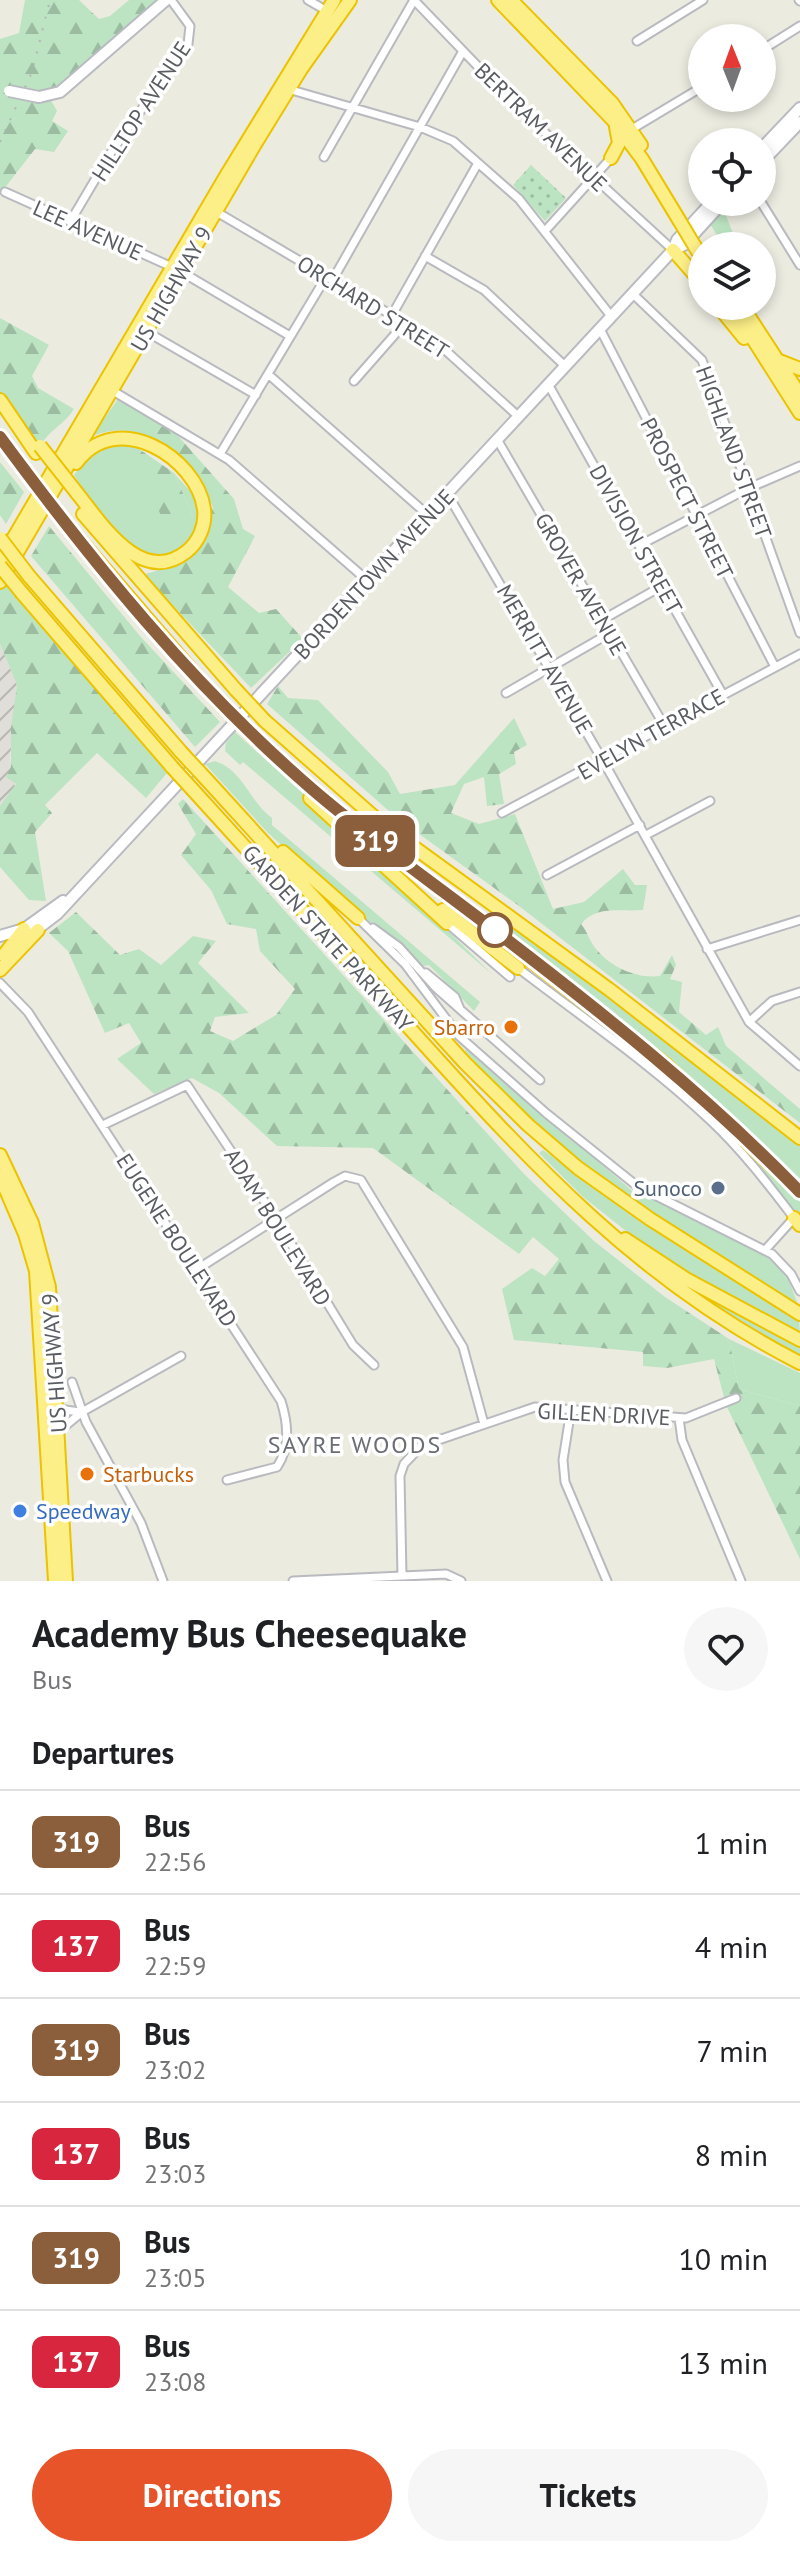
<!DOCTYPE html>
<style>
:root{--surface:#fff;--page:#f6f6f6;--text:#202124;--muted:#757577;--line:#e0e0e0;--accent:#e8542a}
body{margin:0;font-family:"PT Sans",sans-serif;background:var(--page);color:var(--text);height:100vh;display:flex;flex-direction:column;font-size:30px;white-space:nowrap}
*{box-sizing:border-box;margin:0}
p{font-size:26px;color:var(--muted)}
.icon{flex:none;width:44px;height:44px;fill:none;stroke:currentColor;stroke-width:2;stroke-linecap:round;stroke-linejoin:round}
.map{position:relative;height:1581px;overflow:hidden}
.details{display:flex;flex-direction:column;background:var(--surface);flex:1}
.details>*{flex:none}
.badge{padding:0 16px;border-radius:12px;font-size:28px;line-height:52px}
.needle{width:52px;rotate:359deg}
.tools{position:absolute;left:688px;top:24px;display:grid;gap:16px}
.tools a{display:grid;place-items:center;width:88px;height:88px;border-radius:50%;background:var(--surface);box-shadow:0 4px 12px #0003;font-size:40px}
.map>.badge{position:absolute;translate:-50% -50%;box-shadow:0 0 0 4px #fff}
h2{padding:0 32px;font-size:30px;line-height:72px}
.round{display:grid;place-items:center;flex:none;width:84px;height:84px;border-radius:42px;background:var(--page)}
.headline{display:flex;align-items:center;justify-content:space-between;height:136px;padding:0 32px}
h1{font-size:38px;font-weight:700;line-height:60px}
.primary-button{display:flex;gap:16px;margin-top:auto;padding:16px 32px}
.primary-button a{flex:1;height:92px;border-radius:48px;background:var(--accent);color:#fff;font-size:32px;font-weight:700;line-height:92px;text-align:center}
.primary-button a+a{background:var(--page);color:var(--text)}
ul{padding:0;list-style:none}
li{display:flex;align-items:center;gap:24px;height:104px;padding:0 32px;border-top:2px solid var(--line)}
li div{flex:1}
li b{display:block;font-size:30px}
li em{font-style:normal}
li .badge{min-width:88px;font-weight:700;text-align:center}
.map>svg:first-child{display:block}
</style>
<div class="map">
<svg width="800" height="1581" viewBox="0 0 800 1581">
<defs>
<pattern id="industrial-furrows" width="10" height="10" patternUnits="userSpaceOnUse" patternTransform="scale(2)"><rect width="10" height="10" fill="#e0ded8"/><path d="M-1 1l2-2M0 10L10 0M9 11l2-2" fill="none" stroke="#b9b7b3"/></pattern>
<pattern id="forest-firs" width="22" height="20" patternUnits="userSpaceOnUse" patternTransform="scale(2)"><rect width="22" height="20" fill="#bce4c2"/><path d="M5 1l3.5 6h-7zM16 11l3.5 6h-7z" fill="#9cbca1"/></pattern>
<pattern id="park-dots" width="8" height="8" patternUnits="userSpaceOnUse" patternTransform="scale(2)"><rect width="8" height="8" fill="#bce4c2"/><path d="M2 2h.1M6 6h.1" fill="none" stroke="#9cbca1" stroke-width="1.8" stroke-linecap="round"/></pattern>
</defs>
<rect width="100%" height="100%" fill="#ecebe0"/>
<!-- industrial -->
<path fill="url(#industrial-furrows)" d="M0,644L17,685L10,758L15,788L0,806Z"/>
<!-- grass -->
<path fill="#bce4c2" d="M731,202L734,204L725,213L738,246H724L710,224Z
M118,399L164,425L155,432L164,445C139,430 120,426 92,436Z
M127,443L142,451L130,468L153,475L193,516L174,473C180,481 190,489 194,498C214,539 171,571 132,548C107,532 91,500 74,475C90,455 101,446 127,443Z
M235,732L363,848L493,975L243,762L240,765L225,751L226,743Z
M215,761C244,771 249,801 272,818V825L480,1002L474,1011L429,965L424,966L323,883L268,833L205,764Z
M511,926L638,1018L800,1146V1179L708,1092L510,935Z
M467,1048L637,1195L649,1197L767,1257L787,1275L798,1305C705,1247 610,1190 528,1117C506,1097 486,1073 465,1051Z
M742,1141L800,1201V1221L739,1145Z
M543,1150L674,1243L799,1319L800,1334L675,1270L582,1196L539,1153Z
M708,1296L800,1345V1356L708,1301Z
M729,1339L800,1373V1406L739,1389Z"/>
<!-- forest -->
<path fill="url(#forest-firs)" d="M25,0H79L99,19L110,16L129,0H166L49,97L57,111L52,121L68,131L54,152L35,149L0,194V39L19,33Z
M0,318L49,345L32,376L38,388L74,409C64,425 50,429 40,446L0,400Z
M164,425L179,437L234,499L243,529L255,536L228,587L259,613L276,609L303,639L251,688L144,575C192,559 198,556 213,507L193,470L164,445L155,432Z
M142,451L174,473L193,516L164,521L151,496L153,476L129,468Z
M0,462L24,492L6,524L0,515Z
M49,526L140,636L220,722L195,747L31,556Z
M6,571L172,767L146,798L97,753L45,805L52,813L35,832L46,901L29,900L0,867V806L16,784L6,777L11,767V728L17,685L0,644V582Z
M278,686L288,698L318,700L388,772L400,794L455,785L514,718L527,745L514,752L516,764L499,774L504,804L487,806L484,777L464,784L451,813L479,824L515,814L553,909L584,902L623,869L635,885H647L643,910C619,912 597,905 581,924C588,932 590,943 597,950C612,968 638,979 660,976L672,955L676,965L670,979L682,982L679,1012L706,1035L718,1027L726,1046L800,1109V1123L515,903L397,818L267,704Z
M183,799L525,1175L594,1241L665,1297L729,1339L739,1389L800,1406V1559L726,1405L714,1359L667,1368L643,1366V1352L514,1340L502,1289L532,1268L545,1276L559,1259L533,1237L519,1254L373,1148L277,1146L219,1093L192,1078L154,1094L117,1059L141,1043L129,1023L105,1033L68,951L49,933L76,912L120,955L139,949L161,965L193,936L216,941L198,963L249,1013L215,1017L210,1031L233,1041L276,1015L295,989L260,951L256,929L227,924L211,890L181,855L196,834L178,804Z"/>
<!-- park -->
<path fill="url(#park-dots)" d="M531,165L566,198L545,221L513,185Z"/>
<g fill="none" stroke-linecap="round" stroke-linejoin="round">
<defs>
<path id="street" d="M308,0L327,11
M414,0L515,105L673,250
M799,0L800,1
M637,41L703,0
M762,50L800,26
M288,89L420,127L453,141L519,199L611,316
M632,129L702,87
M324,157L414,0
M5,192L172,267
M761,202L800,265
M215,211L434,340L519,417
M70,222L112,151L188,44L190,26L171,0
M545,231L611,158
M425,256L484,290L565,366
M180,271L290,336
M332,281L463,51
M633,294L702,360L800,633
M392,315L478,163
M600,329L775,667
M147,332L256,395
M268,374L429,516
M354,381L405,323
M548,384L723,695
M113,391L229,460L368,581
M498,441L665,727
M220,454L326,277
M448,495L606,766L749,1022L800,1066
M640,545L749,488L800,466
M602,620L662,586
M506,693L610,633
M502,813L800,654
M646,835L710,801
M547,875L640,825
M358,918L405,964L459,1036L546,1113L637,1186L772,1254L791,1274L800,1291
M447,923L510,977
M373,928L399,947L436,988L540,1080
M707,949L800,920
M518,968C583,1018 651,1064 710,1120C742,1150 768,1184 794,1218L766,1249
M426,973L455,997L460,1009
M0,983L28,1012L281,1401C288,1423 290,1448 277,1467L227,1480
M749,1022L772,1001L800,992
M103,1125L187,1085L276,1219L353,1345L374,1365
M196,1270L334,1182L345,1176L361,1180L463,1347L484,1424
M72,1382L86,1422L141,1523L163,1581
M58,1409L80,1412
M571,1409L563,1460L565,1482L607,1581
M679,1418L682,1440L741,1581
M59,1431L82,1412L181,1356
M402,1576L400,1476L404,1464L421,1446L535,1407L686,1418L736,1398
M293,1581L446,1574L461,1581"/>
<path id="secondary" d="M39,97L60,92L166,0
M762,148L800,108
M762,162L800,122
M673,250L684,245L723,202
M32,933L57,914L673,250L677,240L712,202
M0,936L24,929L63,901"/>
<path id="highway" d="M498,0L613,120L642,159L679,220
M511,0L612,103L641,145
M611,158L619,143L616,127
M694,245L702,258
M673,250L702,283
M718,306L744,338
M732,306L800,413
M742,306L800,395
M777,360L800,369
M0,400L36,453
M0,437L23,468
M76,463C117,407 197,458 204,509C206,525 199,542 186,552C141,587 101,523 77,493
M83,514L236,690
M67,525L216,699
M0,561L226,176L334,0
M29,576L181,752
M0,582L255,144L301,69L350,0
M22,593L172,767
M265,721L382,824L610,990L800,1138
M254,737L345,817L665,1064L800,1192
M207,780L465,1063L528,1125L578,1168L650,1219L800,1314
M193,790C267,871 340,952 414,1033C531,1163 641,1282 800,1363
M310,798L447,923
M283,852L358,918
M443,910L518,968
M4,955L24,929
M0,970L38,930
M0,1155L32,1223L49,1287L66,1581
M0,1176L25,1234L36,1271L55,1581
M794,1218L800,1225
M625,1239L686,1279L800,1340"/>
</defs>
<!-- street casing -->
<use href="#street" stroke="#b8babf" stroke-width="11"/>
<!-- secondary casing -->
<use href="#secondary" stroke="#b9bbc2" stroke-width="14"/>
<!-- highway casing -->
<use href="#highway" stroke="#ecc301" stroke-width="16"/>
<!-- street -->
<use href="#street" stroke="#fff" stroke-width="7"/>
<!-- secondary -->
<use href="#secondary" stroke="#fff" stroke-width="10"/>
<!-- highway -->
<use href="#highway" stroke="#fcef87" stroke-width="12"/>
<!-- rail -->
<path stroke="#b4b5b5" stroke-width="2" stroke-dasharray="2 10" stroke-linecap="butt" d="M0,142L32,72L50,0"/>
<defs>
<path id="secondary-bridge" d="M9,91L39,97"/>
<path id="highway-bridge" d="M679,220L694,245
M40,446L77,493
M23,468L67,525
M0,538L29,576
M0,566L22,593
M236,690L265,721
M216,699L254,737
M181,752L207,780
M172,767L193,790"/>
</defs>
<!-- secondary-bridge casing -->
<use href="#secondary-bridge" stroke="#b9bbc2" stroke-width="14" stroke-linecap="butt"/>
<!-- highway-bridge casing -->
<use href="#highway-bridge" stroke="#ecc301" stroke-width="16" stroke-linecap="butt"/>
<!-- secondary-bridge -->
<use href="#secondary-bridge" stroke="#fff" stroke-width="10"/>
<!-- highway-bridge -->
<use href="#highway-bridge" stroke="#fcef87" stroke-width="12"/>
</g>
<g fill="none" stroke-linecap="round" stroke-linejoin="round">
<defs>
<path id="line" d="M0,437C93,563 193,686 312,789C371,840 436,885 498,933C604,1014 707,1096 800,1192"/>
</defs>
<!-- line casing -->
<use href="#line" stroke="#fff" stroke-width="18"/>
<!-- line -->
<use href="#line" stroke="#8b5e3c" stroke-width="12"/>
</g>
<!-- markers -->
<circle fill="#fff" stroke="#8b5e3c" stroke-width="4" cx="495" cy="930" r="16"/>
<g fill="#e8710a" stroke="#fff" stroke-width="3">
<circle cx="511" cy="1027" r="8"/>
<circle cx="87" cy="1474" r="8"/>
</g>
<circle fill="#5c6f8a" stroke="#fff" stroke-width="3" cx="718" cy="1188" r="8"/>
<circle fill="#3f7fe0" stroke="#fff" stroke-width="3" cx="20" cy="1511" r="8"/>
<g text-anchor="middle" dominant-baseline="central" stroke-width="7" stroke-linejoin="round" paint-order="stroke">
<!-- street labels -->
<g font-size="22" fill="#595c61" stroke="#fff">
<text transform="translate(141 111) rotate(-57)">HILLTOP AVENUE</text>
<text transform="translate(541 127) rotate(44)">BERTRAM AVENUE</text>
<text transform="translate(88 230) rotate(24)">LEE AVENUE</text>
<text transform="translate(171 289) rotate(-60)">US HIGHWAY 9</text>
<text transform="translate(373 307) rotate(32)">ORCHARD STREET</text>
<text transform="translate(734 452) rotate(70)">HIGHLAND STREET</text>
<text transform="translate(687 498) rotate(63)">PROSPECT STREET</text>
<text transform="translate(636 539) rotate(61)">DIVISION STREET</text>
<text transform="translate(374 574) rotate(-47)">BORDENTOWN AVENUE</text>
<text transform="translate(581 584) rotate(60)">GROVER AVENUE</text>
<text transform="translate(545 659) rotate(60)">MERRITT AVENUE</text>
<text transform="translate(651 734) rotate(-29)">EVELYN TERRACE</text>
<text transform="translate(328 938) rotate(48)">GARDEN STATE PARKWAY</text>
<text transform="translate(278 1227) rotate(58)">ADAM BOULEVARD</text>
<text transform="translate(177 1240) rotate(57)">EUGENE BOULEVARD</text>
<text transform="translate(54 1363) rotate(-94)">US HIGHWAY 9</text>
<text transform="translate(604 1414) rotate(3)">GILLEN DRIVE</text>
</g>
<!-- food labels -->
<g font-size="22" fill="#c56008" stroke="#fff" text-anchor="end">
<text x="495" y="1027">Sbarro</text>
<text x="103" y="1474" text-anchor="start">Starbucks</text>
</g>
<!-- service labels -->
<g font-size="22" fill="#4e5e75" stroke="#fff" text-anchor="end">
<text x="702" y="1188">Sunoco</text>
</g>
<!-- shop labels -->
<g font-size="22" fill="#366cbe" stroke="#fff" text-anchor="start">
<text x="36" y="1511">Speedway</text>
</g>
<!-- neighbourhood labels -->
<g font-size="24" letter-spacing="2" fill="#6a6d73" stroke="#fff">
<text x="355" y="1444">SAYRE WOODS</text>
</g>
</g>
</svg>
<div class="tools">
<a><svg class="needle" viewBox="-14 -14 28 28"><path d="M0-13l5 13h-10z" fill="#e53935"/><path d="M0 13l5-13h-10z" fill="#757577"/></svg></a>
<a><svg class="icon" aria-label="locate" viewBox="0 0 24 24"><circle cx="12" cy="12" r="6"/><path d="M12 2v4M12 18v4M2 12h4M18 12h4"/></svg></a>
<a><svg class="icon" aria-label="layers" viewBox="0 0 24 24"><path d="M12 4l9 5-9 5-9-5zM3 14l9 5 9-5"/></svg></a>
</div>
<b class="badge" style="left:375px;top:841px;background:#8b5e3c;color:#fff">319</b>
</div>
<section class="details">
<div class="headline"><div><h1>Academy Bus Cheesequake</h1><p>Bus</p></div><a class="round"><svg class="icon" aria-label="heart" viewBox="0 0 24 24"><path d="M12 20l-8-8c-3-5 5-10 8-4 3-6 11-1 8 4z"/></svg></a></div>
<h2>Departures</h2>
<ul>
<li><span class="badge" style="background:#8b5e3c;color:#fff">319</span><div><b>Bus</b><p>22:56</p></div><em>1 min</em></li>
<li><span class="badge" style="background:#d7263d;color:#fff">137</span><div><b>Bus</b><p>22:59</p></div><em>4 min</em></li>
<li><span class="badge" style="background:#8b5e3c;color:#fff">319</span><div><b>Bus</b><p>23:02</p></div><em>7 min</em></li>
<li><span class="badge" style="background:#d7263d;color:#fff">137</span><div><b>Bus</b><p>23:03</p></div><em>8 min</em></li>
<li><span class="badge" style="background:#8b5e3c;color:#fff">319</span><div><b>Bus</b><p>23:05</p></div><em>10 min</em></li>
<li><span class="badge" style="background:#d7263d;color:#fff">137</span><div><b>Bus</b><p>23:08</p></div><em>13 min</em></li>
</ul>
<div class="primary-button"><a>Directions</a><a>Tickets</a></div>
</section>
